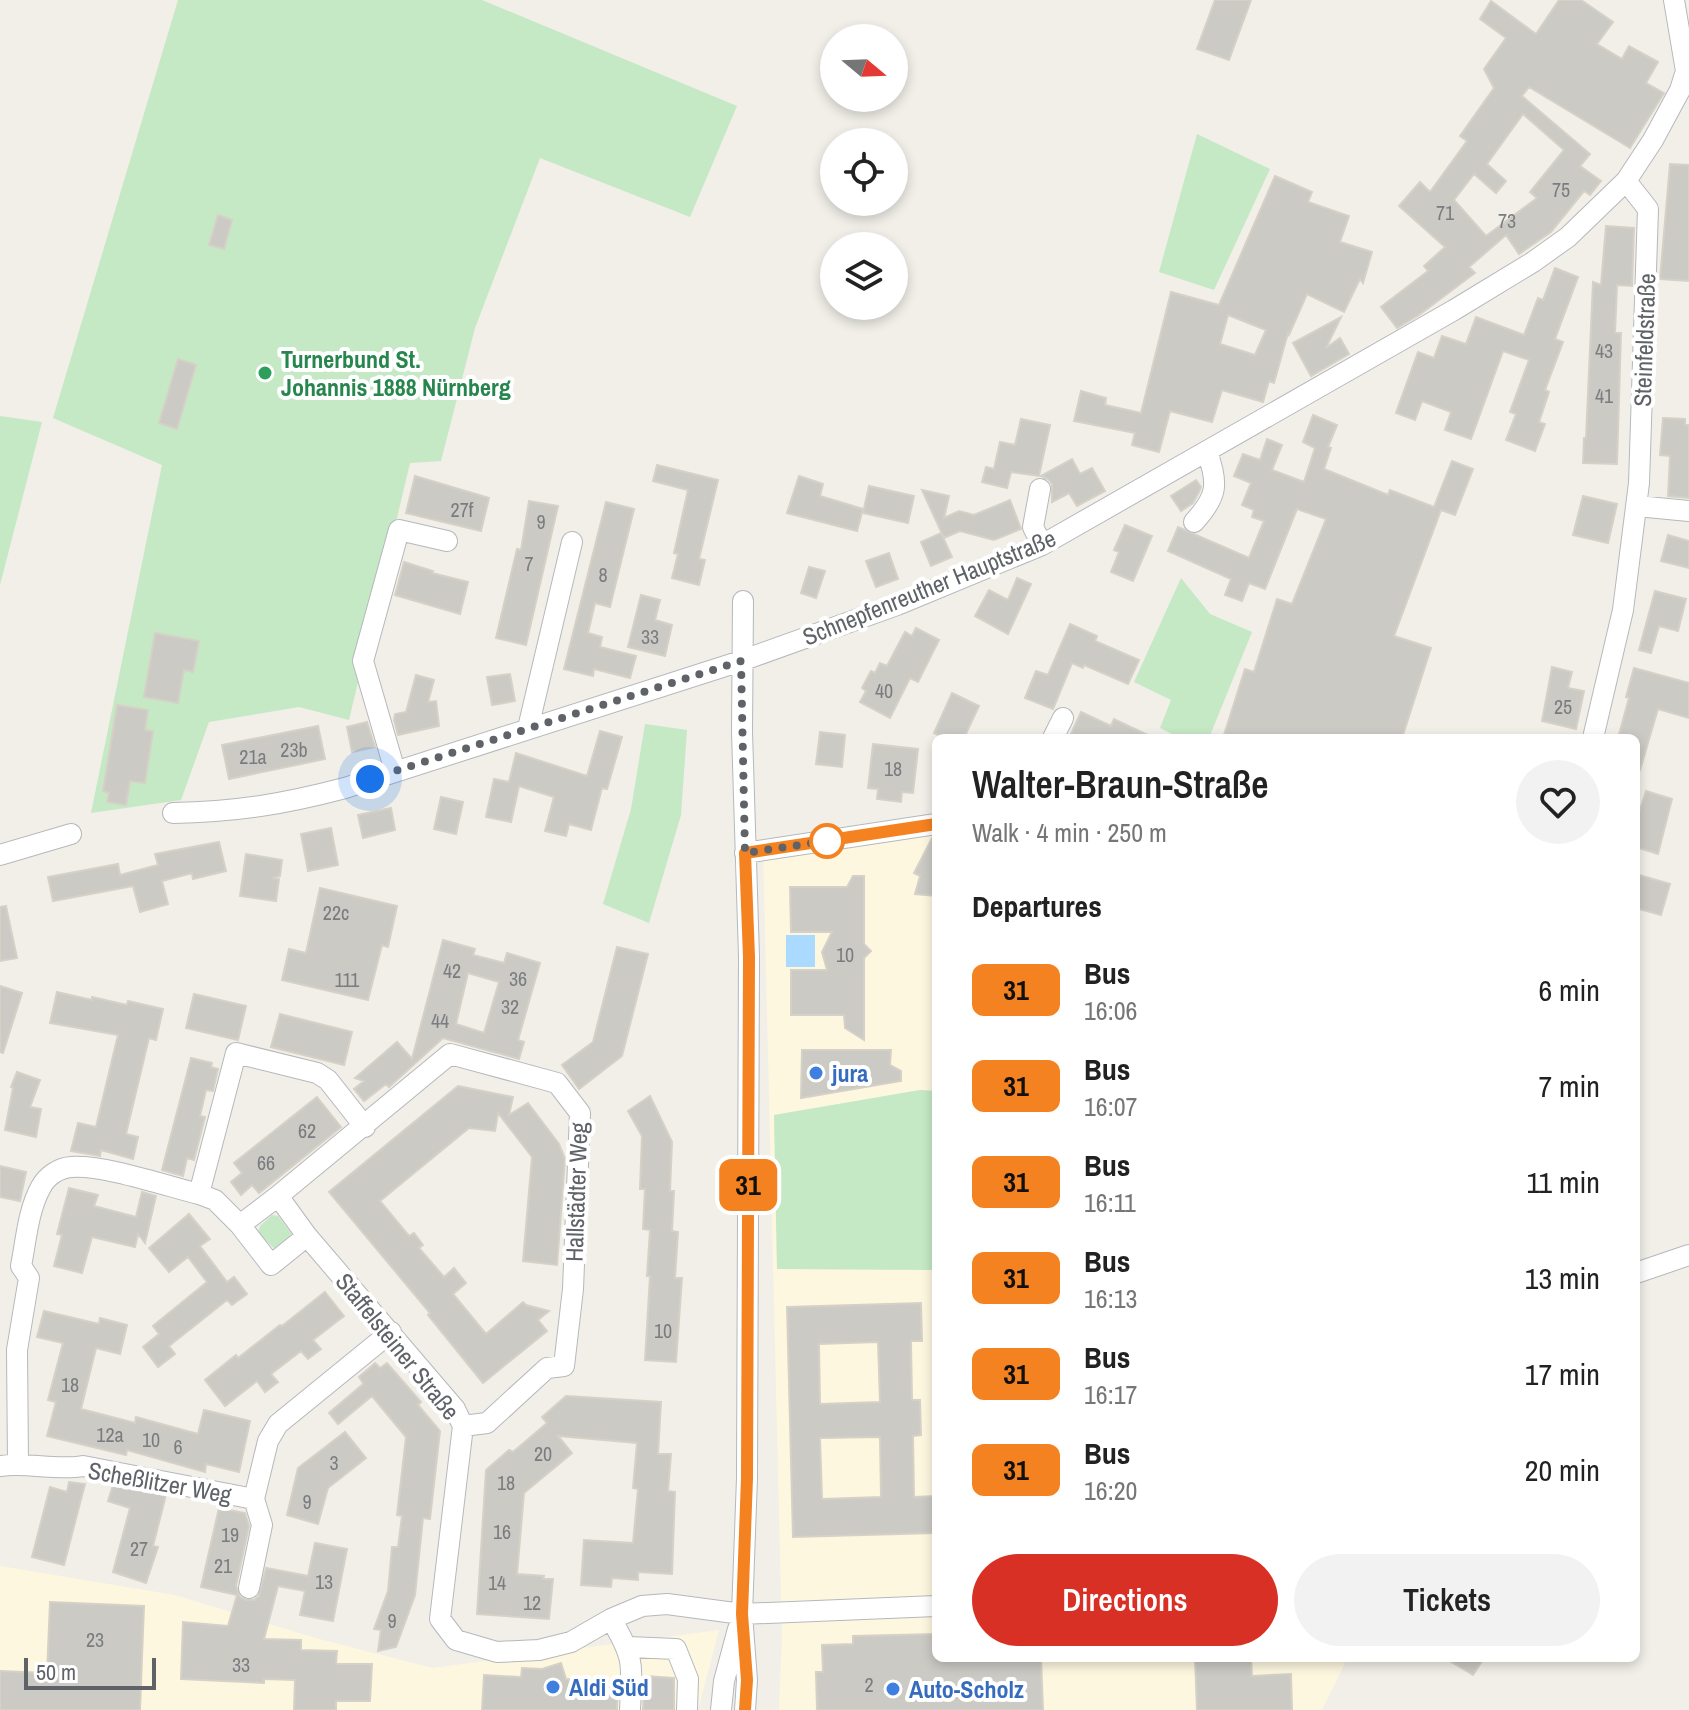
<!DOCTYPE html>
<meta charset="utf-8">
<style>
:root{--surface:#fff;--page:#f2f2f2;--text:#222;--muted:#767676;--accent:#d93025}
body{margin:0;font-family:"Archivo Narrow",sans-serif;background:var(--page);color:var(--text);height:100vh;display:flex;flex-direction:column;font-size:30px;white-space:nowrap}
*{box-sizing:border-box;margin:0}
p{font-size:26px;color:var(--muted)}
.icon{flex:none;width:44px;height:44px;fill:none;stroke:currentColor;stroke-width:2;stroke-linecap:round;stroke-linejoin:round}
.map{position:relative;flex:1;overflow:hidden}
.panel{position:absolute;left:932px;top:734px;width:708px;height:928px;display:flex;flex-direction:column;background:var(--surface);border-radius:12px;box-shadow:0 4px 12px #0003}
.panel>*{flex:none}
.badge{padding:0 16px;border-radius:12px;font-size:28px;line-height:52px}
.needle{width:52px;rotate:109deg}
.tools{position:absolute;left:820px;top:24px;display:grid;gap:16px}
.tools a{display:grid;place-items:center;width:88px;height:88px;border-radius:50%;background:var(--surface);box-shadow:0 4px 12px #0003;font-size:40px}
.scale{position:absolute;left:24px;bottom:20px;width:132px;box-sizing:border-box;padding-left:8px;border:4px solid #5f6368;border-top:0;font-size:22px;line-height:28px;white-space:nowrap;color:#5f6368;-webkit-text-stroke:6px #fff;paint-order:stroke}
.you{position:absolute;width:40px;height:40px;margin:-20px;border:6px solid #fff;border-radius:50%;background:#1a73e8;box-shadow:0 0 0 12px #1a73e833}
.map>.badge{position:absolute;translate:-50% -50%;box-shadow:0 0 0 4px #fff}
h2{padding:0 40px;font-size:30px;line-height:72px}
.round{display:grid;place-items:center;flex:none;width:84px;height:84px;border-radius:42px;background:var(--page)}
.headline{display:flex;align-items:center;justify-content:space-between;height:136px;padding:0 40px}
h1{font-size:38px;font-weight:600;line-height:60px}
.primary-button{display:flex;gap:16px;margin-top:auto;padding:16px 40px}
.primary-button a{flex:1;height:92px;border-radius:48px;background:var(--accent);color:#fff;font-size:32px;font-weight:600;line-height:92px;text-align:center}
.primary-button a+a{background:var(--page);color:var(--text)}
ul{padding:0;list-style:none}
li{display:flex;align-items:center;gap:24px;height:96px;padding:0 40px}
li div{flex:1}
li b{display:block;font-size:30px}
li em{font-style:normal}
li .badge{min-width:88px;font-weight:700;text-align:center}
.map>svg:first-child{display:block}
</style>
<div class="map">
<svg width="1689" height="1710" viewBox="0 0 1689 1710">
<rect width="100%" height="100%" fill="#f1efe8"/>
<!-- commercial -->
<path fill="#fef7e0" d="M936,817V1091L920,1090L774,1115L777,1269L936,1270V1658H1334L1345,1663L1322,1710H779L782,1637L763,847Z
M0,1566L175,1595L319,1639L432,1668L719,1630L698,1710H0Z"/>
<!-- green -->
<path fill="#c5e8c5" d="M178,0H482L737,106L690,217L540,158L475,328L441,461L410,463L349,720L299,707L209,722L181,800L91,813L162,465L53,418Z
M1197,134L1270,169L1214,290L1159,272Z
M0,416L42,422L0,585Z
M1181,578L1210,614L1252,632L1209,738H1180L1160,728L1171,700L1134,682Z
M645,724L687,730L681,815L649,923L603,904L631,809Z
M920,1090L936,1091V1270L777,1269L774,1115Z
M272,1215L278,1216L293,1236L277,1251L258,1233L260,1226Z"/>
<!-- water -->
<path fill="#aadaff" d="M786,935H815V967H786Z"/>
<!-- building -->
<path fill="#cccac5" stroke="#d6d1c6" stroke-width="2" fill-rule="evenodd" d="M1215,0H1251L1229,60L1197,49Z
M1559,0H1581L1613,22L1597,44L1622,59L1629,46L1658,62L1646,83L1664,93L1630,148L1529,87L1522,96L1590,154L1580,166L1601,181L1590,195L1584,191L1551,232L1519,254L1506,235L1469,267L1475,273L1419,315L1397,328L1381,307L1428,271L1424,266L1445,247L1399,206L1420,182L1430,192L1467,141L1460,136L1494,88L1484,69L1506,38L1480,19L1491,1L1536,34ZM1523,114L1564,150L1530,192L1537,198L1486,236L1454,200L1474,174L1496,193L1506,181L1487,164Z
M1670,164L1689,165V281L1660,279Z
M1275,176L1312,192L1308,202L1349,216L1340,242L1372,252L1363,283L1360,279L1344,312L1307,294L1289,335L1288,333L1274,383L1269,381L1263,402L1222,390L1212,422L1170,411L1159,452L1132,445L1135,433L1074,421L1081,391L1106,398L1105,405L1141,413L1171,292L1219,305ZM1228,315L1266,330L1255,355L1220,344Z
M218,215L232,220L224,249L209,245Z
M1606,226L1634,228L1632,286L1617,285L1615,333H1621L1617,464L1583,463L1584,438H1586L1593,282L1601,285Z
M1555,268L1578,277L1555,339L1563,342L1545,390L1549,392L1539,422L1545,424L1535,451L1506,440L1516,414L1510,412L1529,360L1503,351L1471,439L1445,430L1451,412L1422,401L1415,420L1396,413L1418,352L1434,358L1442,336L1466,344L1476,317L1524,335L1538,298L1543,300Z
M1341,317L1326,348L1340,338L1349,354L1311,376L1293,343Z
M178,359L196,365L177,429L159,423Z
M1313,415L1337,425L1328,447L1331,448L1324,469L1388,495L1390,490L1434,507L1452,461L1473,469L1455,515L1441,510L1394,636L1431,648L1402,738H1223L1245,669L1254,672L1277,599L1292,604L1326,519L1297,509L1265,589L1249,583L1242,601L1225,595L1231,579L1168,551L1178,527L1249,558L1264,521L1252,517L1254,510L1242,505L1251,483L1234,476L1243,454L1260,460L1267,439L1282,445L1272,470L1304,482L1315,448L1303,442Z
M1663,418L1685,419V425H1689V498L1668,496L1670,456L1660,455Z
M1021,419L1050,425L1039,476L1011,472L1007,488L982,482L986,467L994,469L1000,442L1015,445Z
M1072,459L1080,474L1092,468L1105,491L1077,506L1069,493L1052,502V484L1048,479L1041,476Z
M657,465L718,480L699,559L705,560L699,585L672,578L678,554L674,553L688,490L653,481Z
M415,476L489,498L481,531L406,513Z
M799,476L823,484L820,496L863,509L857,531L787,513Z
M1196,480L1201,487L1199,492L1193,503L1181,511L1171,496Z
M869,486L914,496L908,523L863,513Z
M922,490L949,496L944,518L959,511L974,515L1010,500L1021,529L994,540L960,531L944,538Z
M1583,496L1617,504L1608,543L1573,535Z
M529,501L558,506L526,645L496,638L517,549L521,550Z
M606,502L634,509L610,607L595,603L588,633L602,637L600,647L636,656L630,678L594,669L593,676L564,669Z
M1125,525L1152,536L1133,581L1111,572L1119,552L1114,550Z
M941,533L952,557L931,566L921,542Z
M1668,535L1689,541V568L1661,561Z
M889,553L898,579L876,587L866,561Z
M404,562L433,571L432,573L468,582L460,614L395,595Z
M809,567L825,571L816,598L801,593Z
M1017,578L1031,584L1008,634L975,616L989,590L1008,600Z
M1655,591L1686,599L1678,631L1659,626L1651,653L1639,650Z
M641,595L660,600L655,620L672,625L665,656L628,647Z
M1070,624L1097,636L1095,641L1139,660L1128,684L1084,665L1083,668L1072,663L1053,709L1025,698L1036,671L1048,675Z
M916,628L939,640L918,682L910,678L890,718L860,702L866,691L862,688L871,671L875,673L880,663L887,666L905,632L912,636Z
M155,633L199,641L193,672L184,670L178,703L144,697Z
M1552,667L1572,672L1568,688L1584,691L1576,729L1542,721Z
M1634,668L1689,683V718L1658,709L1640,770H1636V738H1618L1629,698L1626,697Z
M510,674L515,701L492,705L487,677Z
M416,675L434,680L428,702L436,701L439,726L398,735L394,720L395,714L406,712Z
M952,693L979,706L964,738H945L934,733Z
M117,705L148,710L145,730L153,731L145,783L130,781L126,805L107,802L109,793L103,791Z
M1081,712L1111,726L1114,719L1154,738H1069Z
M367,722L375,747L352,752L347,727Z
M318,726L325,759L229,779L222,745Z
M600,731L622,737L607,789L602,788L591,830L569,824L566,836L545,831L554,797L519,786L511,822L486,817L494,779L509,782L516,753L587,776Z
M820,732L845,735L842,767L816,764Z
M873,744L918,749L913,793L902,792L901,802L877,799L878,789L868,788Z
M1646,791L1672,799L1658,854L1636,847V823Z
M441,797L463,802L456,834L434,829Z
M391,808L395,830L363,838L358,815Z
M331,828L338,865L308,871L301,834Z
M936,837V896L915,894L920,876L914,873L932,838Z
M219,842L226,871L193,879L192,873L162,881L168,904L140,912L133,886L53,901L48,877L118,864L120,875L158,865L155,854Z
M246,854L282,860L280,876L273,878L279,879L276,901L240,896Z
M1639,875L1670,884L1661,915L1636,908Z
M853,876H864V944L871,951L864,958V1040L845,1028L844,1015H791V970H827L822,952L832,932H791L790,887H847Z
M320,888L397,906L388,947L382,945L368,1000L282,980L289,949L306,953Z
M6,906L17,958L0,961V907Z
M443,940L475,949L473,955L504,963L507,953L540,963L518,1040L524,1042L519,1059L443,1038L389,1087L386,1084L364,1101L354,1089L364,1081L355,1078L397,1042L412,1059ZM468,973L499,982L484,1033L456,1024Z
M617,947L648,954L622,1056L579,1089L562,1065L593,1042Z
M0,986L22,993L3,1053L0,1052Z
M57,992L92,1000V997L127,1005L128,1001L163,1009L156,1040L149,1038L126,1134L138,1137L133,1159L101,1150L100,1156L71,1151L78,1123L96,1127L118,1035L50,1023Z
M194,994L246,1006L238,1040L186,1028Z
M280,1014L352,1032L344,1065L271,1047Z
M802,1050H891L890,1065L901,1071V1081L801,1098Z
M191,1058L212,1063L211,1067L218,1069L213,1091L206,1090L200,1116L205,1117L194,1160L187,1158L183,1176L162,1170Z
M17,1072L40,1080L30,1107L41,1109L36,1137L5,1130L13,1088L11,1087Z
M458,1086L513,1097L509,1115L528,1103L559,1144L565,1159L557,1265L523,1261L532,1157L498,1113L495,1131L469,1128L380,1201L409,1236L414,1233L423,1245L419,1248L444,1277L454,1268L466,1283L453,1294L486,1334L523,1302L526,1305L549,1311L538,1320L547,1331L483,1383L428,1315L430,1313L329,1192Z
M650,1096L672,1142L670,1191H674L672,1231L678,1232L675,1278H682L676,1362L645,1360L650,1276H647L650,1230L643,1229L645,1189H640L642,1136L628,1111Z
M317,1097L341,1127L259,1193L252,1185L241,1195L231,1182L242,1173L234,1163Z
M0,1166L26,1172L20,1201L0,1197Z
M69,1188L98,1195L94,1206L136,1217L142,1192L156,1196L145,1243L138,1234L135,1247L92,1237L82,1273L54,1266L62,1235L57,1234Z
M189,1214L210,1239L200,1246L227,1282L234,1277L247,1294L232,1305L227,1300L169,1346L175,1354L158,1367L143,1347L159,1334L153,1326L207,1282L188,1257L169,1272L149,1248Z
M325,1292L344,1316L313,1340L321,1349L308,1359L301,1351L271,1374L278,1382L265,1392L257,1381L225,1406L205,1380L236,1355L238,1358L280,1325L282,1326Z
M921,1303L922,1341H911L912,1400H920L921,1435L913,1436L914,1497L936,1496V1533L793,1537L787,1307ZM878,1342L880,1402L820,1404L819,1344ZM880,1437L881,1497L822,1499L820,1438Z
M44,1311L99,1324L100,1318L127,1325L120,1354L96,1348L81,1409L135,1423L136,1417L198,1434L204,1410L250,1421L239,1472L206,1464L205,1472L127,1450L126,1455L47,1436L56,1402L48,1400L63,1343L37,1337Z
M375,1363L380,1368L387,1363L421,1402L418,1405L440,1431L430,1519L423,1518L415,1595L396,1647L378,1651L381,1630L374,1629L388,1591L392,1547H398L402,1516L397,1515L406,1437L372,1396L338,1424L329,1413L362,1385L363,1383L359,1377Z
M566,1396L661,1402L658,1454H671L668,1491L675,1492L672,1574L638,1572V1580L612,1578L611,1587L581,1585L584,1540L633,1543L638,1489L633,1488L637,1443L558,1436L572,1453L524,1493L517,1574L544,1576L543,1579H553L549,1619L477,1614L486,1470L509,1450L513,1452L547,1423L542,1417Z
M345,1432L366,1458L328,1488L318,1524L287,1515L298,1468Z
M69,1482L85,1484L64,1565L32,1557L50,1487L67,1492Z
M113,1485L166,1495L153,1546L158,1547L146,1583L113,1572L130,1508L108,1501Z
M219,1508L245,1513L249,1526L236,1586L240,1597L246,1600H254L259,1596L266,1568L308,1576L315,1543L347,1549L333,1621L300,1615L305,1591L278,1586L264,1639L301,1640V1650L337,1651L336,1664H372L370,1701H336V1710H294L295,1680L264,1679V1683L181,1679L183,1622L228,1626L237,1595L201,1587Z
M50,1602L144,1606L140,1710H0V1671L47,1673Z
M936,1634V1658H1041L1043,1710H817L816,1672H823L822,1645L853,1644V1636Z
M1195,1658H1251L1252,1676L1291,1674L1292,1710H1197Z
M1445,1658H1484L1473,1675Z
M561,1663L566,1679L618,1682L617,1710H482L484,1675L521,1677L522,1668L542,1669Z
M644,1676L674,1678V1710H643Z"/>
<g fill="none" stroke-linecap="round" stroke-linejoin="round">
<defs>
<path id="minor" d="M1040,489L1033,527L1042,545
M1637,506L1689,511
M1194,522C1217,497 1219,484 1207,452
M743,601L742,732L749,957L747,1478L742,1614L747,1680L745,1710
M528,728L572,542
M1053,738L1063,718
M1593,738L1623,610L1639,483L1648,209L1626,181
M395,771L363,661L399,530L447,541
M173,813C236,812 284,804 345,788L741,661L897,605L1042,545L1454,310L1533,262L1568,237L1626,181L1653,140L1680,90L1686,71L1674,0
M745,853L936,824
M0,855L71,834
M199,1194L236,1053L317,1073L328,1080L365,1127
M278,1196L450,1054L557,1083L580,1113L573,1289L564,1366L547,1368L487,1423L463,1426
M307,1236L271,1265L240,1225L278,1196L307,1236L455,1409L463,1426L440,1619L456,1640L497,1652L539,1650L571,1642L611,1619L642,1606L667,1604L742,1614L936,1606
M1636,1273L1689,1255
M18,1463L17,1350L29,1278L21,1266C26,1241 28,1210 41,1187C46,1177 58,1168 71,1167C101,1164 167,1186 199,1194L215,1200L240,1225
M0,1466C28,1462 56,1471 83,1466L254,1499L268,1441L278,1424L391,1332
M249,1588L262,1525L254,1499
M611,1619C635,1659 632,1664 630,1710
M628,1647L676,1649L688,1679L687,1710
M721,1710L724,1681L738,1629"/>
</defs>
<!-- minor casing -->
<use href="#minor" stroke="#b5b8bc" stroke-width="22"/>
<!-- minor -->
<use href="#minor" stroke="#fff" stroke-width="20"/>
</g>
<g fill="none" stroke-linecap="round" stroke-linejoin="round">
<defs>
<path id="line" d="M745,1710L747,1680L742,1614L747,1478L749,957L745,853L936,824"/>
</defs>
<!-- line casing -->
<use href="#line" stroke="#fff" stroke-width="18"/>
<!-- line -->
<use href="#line" stroke="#f58220" stroke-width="12"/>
<!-- walk -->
<path stroke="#5f6368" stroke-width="8" stroke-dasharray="0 14.4" d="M370,779L741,661L745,853L827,841"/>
</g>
<!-- markers -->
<circle fill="#2e9e5b" stroke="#fff" stroke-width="3" cx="265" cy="373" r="8"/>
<circle fill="#fff" stroke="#f58220" stroke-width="4" cx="827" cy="841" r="16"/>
<g fill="#3f7fe0" stroke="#fff" stroke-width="3">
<circle cx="816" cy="1073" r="8"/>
<circle cx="553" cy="1687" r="8"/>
<circle cx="893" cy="1689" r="8"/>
</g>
<g text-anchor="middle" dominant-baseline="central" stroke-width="8" stroke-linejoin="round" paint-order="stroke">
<!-- number labels -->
<g font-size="20" fill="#7a7d7f">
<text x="1561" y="189">75</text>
<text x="1445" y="212">71</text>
<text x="1507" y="220">73</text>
<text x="1604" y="350">43</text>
<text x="1604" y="395">41</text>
<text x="462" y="509">27f</text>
<text x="541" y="521">9</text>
<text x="529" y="563">7</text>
<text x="603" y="574">8</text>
<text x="650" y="636">33</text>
<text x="884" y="690">40</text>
<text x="1563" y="706">25</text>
<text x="294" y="749">23b</text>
<text x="253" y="756">21a</text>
<text x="893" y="768">18</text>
<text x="336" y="912">22c</text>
<text x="845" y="954">10</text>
<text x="452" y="970">42</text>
<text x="518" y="978">36</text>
<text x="347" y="979">111</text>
<text x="510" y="1006">32</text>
<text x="440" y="1020">44</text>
<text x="307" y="1130">62</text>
<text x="266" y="1162">66</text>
<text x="663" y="1330">10</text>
<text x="70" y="1384">18</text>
<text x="110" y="1434">12a</text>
<text x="151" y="1439">10</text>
<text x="178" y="1446">6</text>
<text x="543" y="1453">20</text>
<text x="334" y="1462">3</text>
<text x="506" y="1482">18</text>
<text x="307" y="1501">9</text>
<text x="502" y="1531">16</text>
<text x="230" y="1534">19</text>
<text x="139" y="1548">27</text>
<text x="223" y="1565">21</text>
<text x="324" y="1581">13</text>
<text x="497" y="1582">14</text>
<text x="532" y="1602">12</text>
<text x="392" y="1620">9</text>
<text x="95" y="1639">23</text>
<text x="241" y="1664">33</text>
<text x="869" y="1684">2</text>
</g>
<!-- street labels -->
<g font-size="24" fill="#5f6368" stroke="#fff">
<text transform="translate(1644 340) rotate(-88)">Steinfeldstraße</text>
<text transform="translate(929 587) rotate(-22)">Schnepfenreuther Hauptstraße</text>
<text transform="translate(576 1192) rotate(-88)">Hallstädter Weg</text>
<text transform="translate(398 1346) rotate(51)">Staffelsteiner Straße</text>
<text transform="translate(160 1482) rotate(10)">Scheßlitzer Weg</text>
</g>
<!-- leisure labels -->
<g font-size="24" font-weight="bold" fill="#27864d" stroke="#fff" text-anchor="start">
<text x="281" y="359">Turnerbund St.<tspan x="281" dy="28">Johannis 1888 Nürnberg</tspan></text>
</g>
<!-- shop labels -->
<g font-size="24" font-weight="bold" fill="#366cbe" stroke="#fff" text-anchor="start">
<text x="832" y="1073">jura</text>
<text x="569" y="1687">Aldi Süd</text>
<text x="909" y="1689">Auto-Scholz</text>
</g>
</g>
</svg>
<div class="tools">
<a><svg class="needle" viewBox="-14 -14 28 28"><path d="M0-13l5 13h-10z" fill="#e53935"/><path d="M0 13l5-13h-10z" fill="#767676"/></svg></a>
<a><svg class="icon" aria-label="locate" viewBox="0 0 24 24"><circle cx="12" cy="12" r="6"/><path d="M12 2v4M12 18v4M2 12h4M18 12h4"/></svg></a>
<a><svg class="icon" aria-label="layers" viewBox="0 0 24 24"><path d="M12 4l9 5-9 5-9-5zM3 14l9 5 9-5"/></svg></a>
</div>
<div class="scale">50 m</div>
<div class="you" style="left:370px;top:779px"></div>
<b class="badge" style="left:748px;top:1185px;background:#f58220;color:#111">31</b>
<section class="panel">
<div class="headline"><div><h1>Walter-Braun-Straße</h1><p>Walk · 4 min · 250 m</p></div><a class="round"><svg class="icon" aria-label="heart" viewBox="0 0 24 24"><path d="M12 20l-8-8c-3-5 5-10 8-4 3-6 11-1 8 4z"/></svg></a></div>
<h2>Departures</h2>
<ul>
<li><span class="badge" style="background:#f58220;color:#111">31</span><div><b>Bus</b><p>16:06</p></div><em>6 min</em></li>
<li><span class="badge" style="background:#f58220;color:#111">31</span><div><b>Bus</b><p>16:07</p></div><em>7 min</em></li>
<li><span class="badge" style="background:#f58220;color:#111">31</span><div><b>Bus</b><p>16:11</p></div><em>11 min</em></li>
<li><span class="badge" style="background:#f58220;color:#111">31</span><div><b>Bus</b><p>16:13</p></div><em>13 min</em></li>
<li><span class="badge" style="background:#f58220;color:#111">31</span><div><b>Bus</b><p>16:17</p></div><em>17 min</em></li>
<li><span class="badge" style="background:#f58220;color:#111">31</span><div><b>Bus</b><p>16:20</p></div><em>20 min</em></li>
</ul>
<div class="primary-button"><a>Directions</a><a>Tickets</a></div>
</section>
</div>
